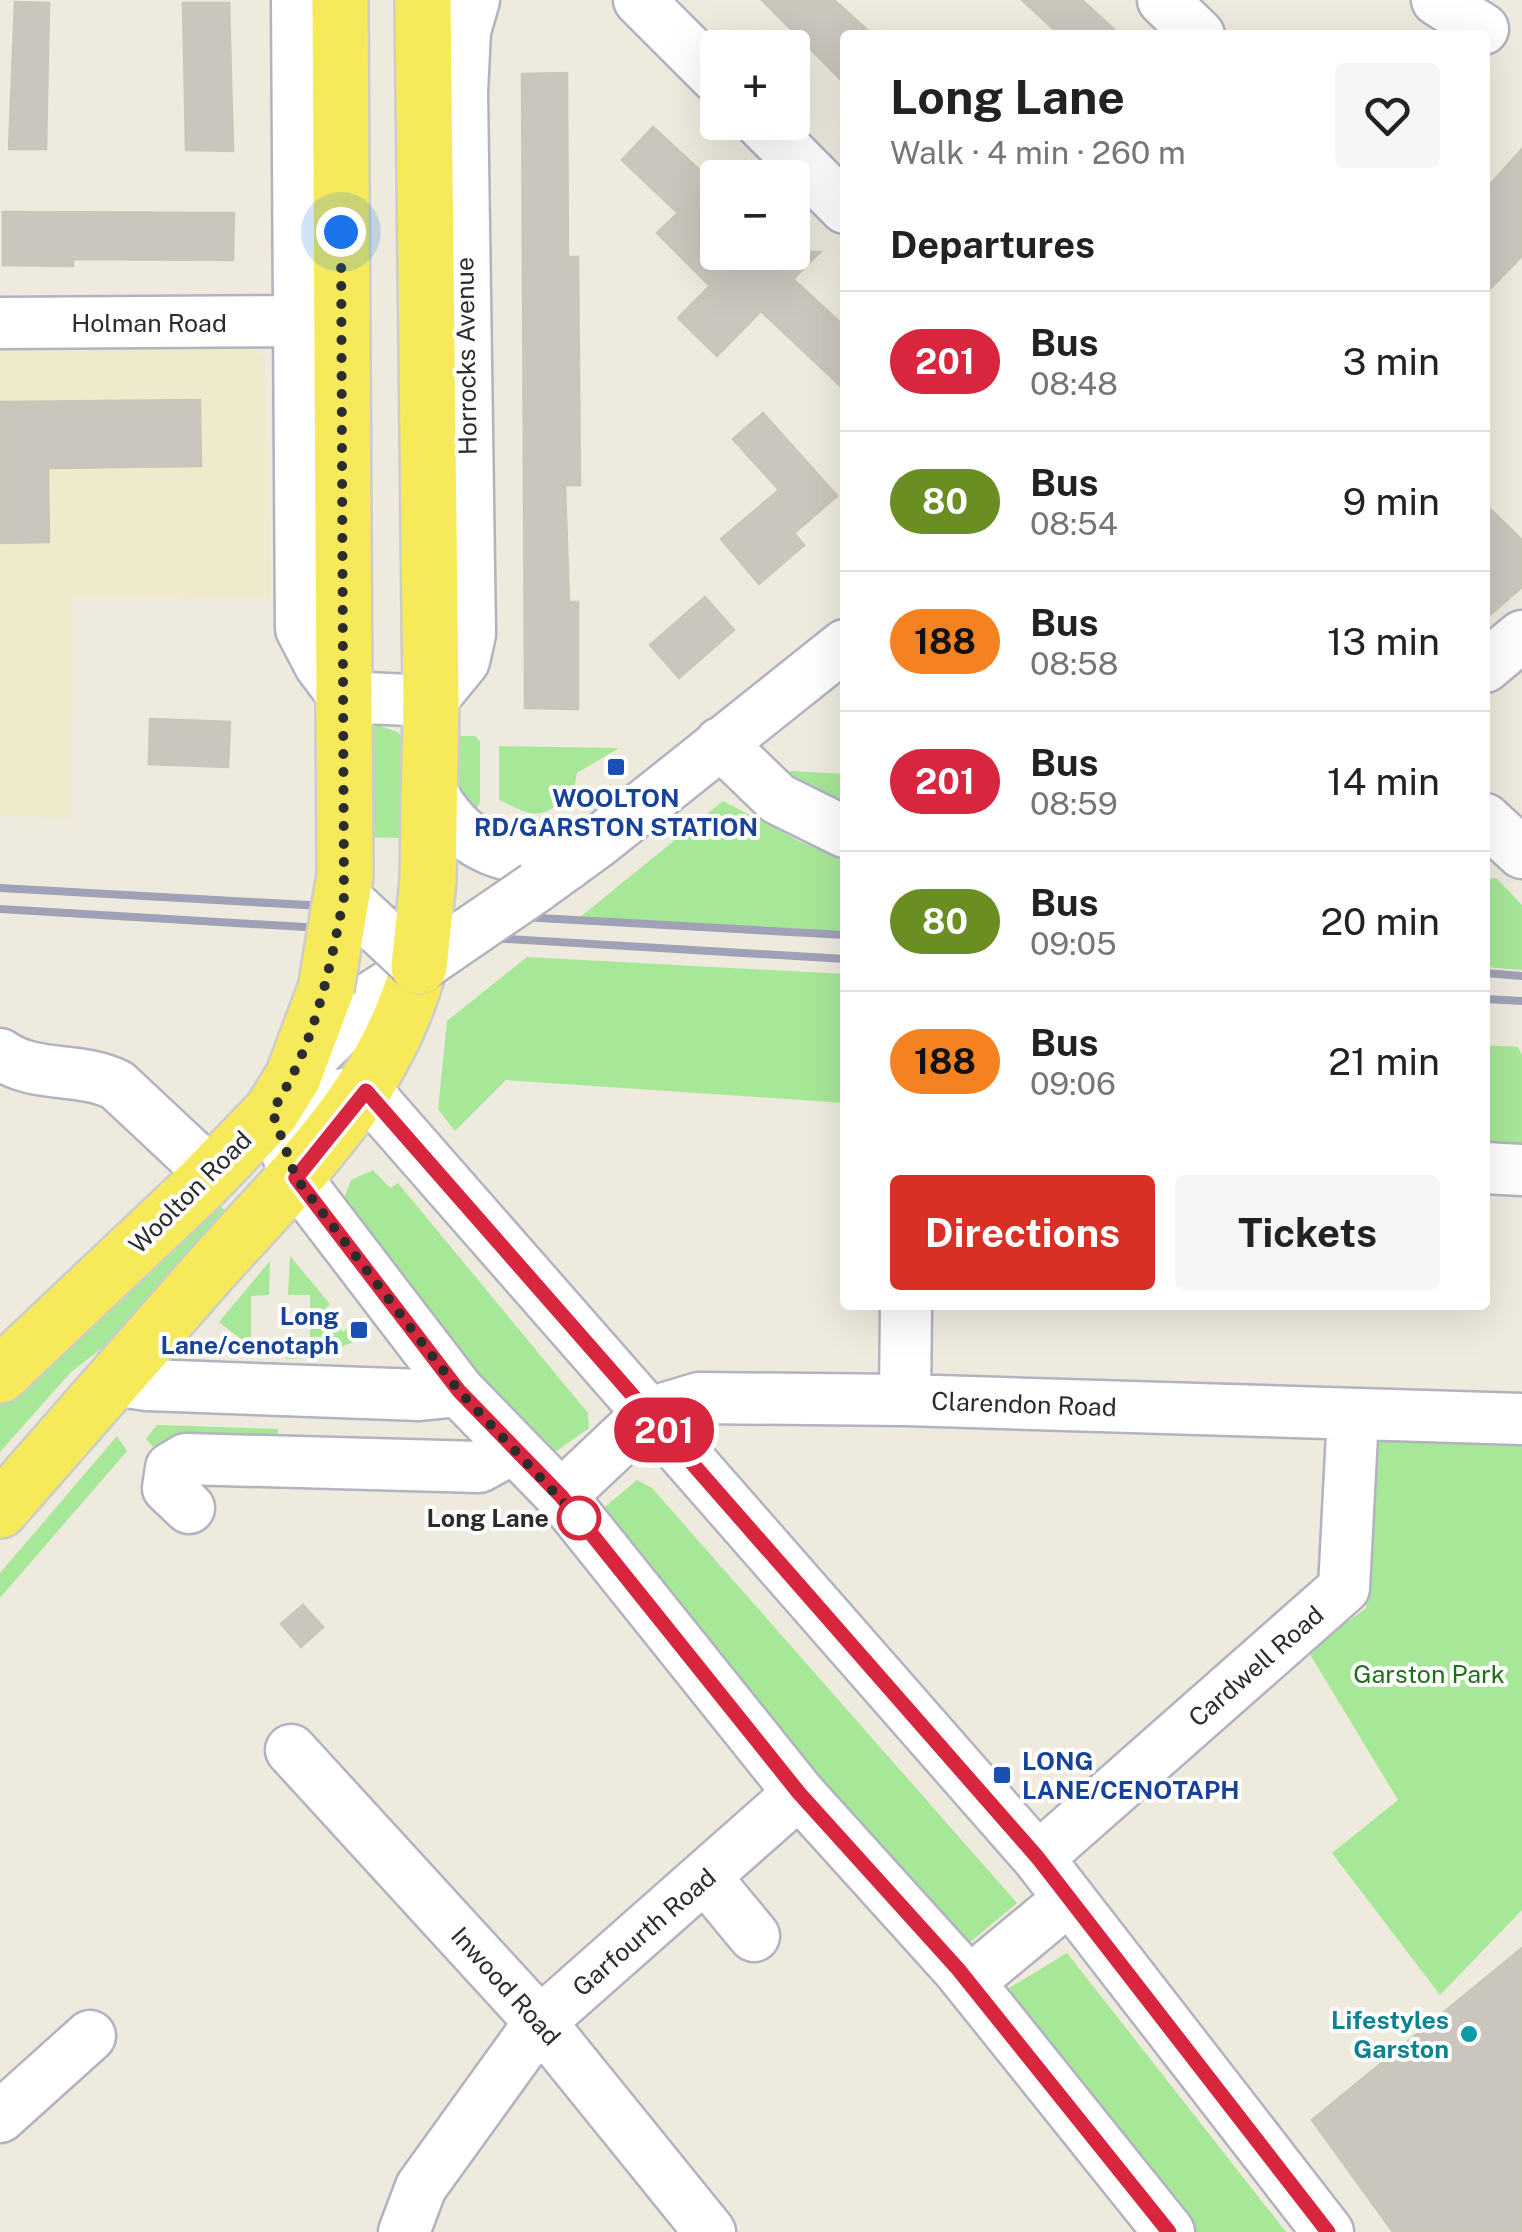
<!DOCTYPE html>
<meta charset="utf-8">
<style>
:root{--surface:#fff;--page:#f6f6f6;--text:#222;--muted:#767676;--line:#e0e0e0;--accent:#d93025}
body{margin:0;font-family:"Public Sans",sans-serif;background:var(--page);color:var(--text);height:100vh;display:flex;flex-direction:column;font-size:38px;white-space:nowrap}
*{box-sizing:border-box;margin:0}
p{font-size:32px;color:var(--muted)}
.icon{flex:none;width:55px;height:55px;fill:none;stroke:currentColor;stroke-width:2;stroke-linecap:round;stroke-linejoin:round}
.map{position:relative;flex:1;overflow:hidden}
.drawer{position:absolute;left:840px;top:30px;width:650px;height:1280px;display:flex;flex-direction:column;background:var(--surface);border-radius:10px;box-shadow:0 10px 40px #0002}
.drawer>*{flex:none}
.badge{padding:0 20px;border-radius:32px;font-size:35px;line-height:65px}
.controls{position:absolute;left:700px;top:30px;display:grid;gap:20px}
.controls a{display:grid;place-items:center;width:110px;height:110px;border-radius:10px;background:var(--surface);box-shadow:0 10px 40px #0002;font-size:50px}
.you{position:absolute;width:50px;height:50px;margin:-25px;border:8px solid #fff;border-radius:50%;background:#1a73e8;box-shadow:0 0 0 15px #1a73e833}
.map>.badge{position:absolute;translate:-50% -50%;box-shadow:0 0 0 5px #fff}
h2{padding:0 50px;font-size:38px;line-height:90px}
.round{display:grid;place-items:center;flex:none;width:105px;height:105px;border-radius:10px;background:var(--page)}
.overview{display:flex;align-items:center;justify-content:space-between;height:170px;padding:0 50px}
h1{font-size:48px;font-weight:700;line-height:75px}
.cta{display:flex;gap:20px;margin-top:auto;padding:20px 50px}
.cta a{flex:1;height:115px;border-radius:10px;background:var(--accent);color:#fff;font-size:40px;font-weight:700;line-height:115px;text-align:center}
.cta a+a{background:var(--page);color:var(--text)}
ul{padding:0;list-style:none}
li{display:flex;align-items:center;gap:30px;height:140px;padding:0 50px;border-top:2px solid var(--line)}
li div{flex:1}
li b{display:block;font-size:38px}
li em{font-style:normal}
li .badge{min-width:110px;font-weight:700;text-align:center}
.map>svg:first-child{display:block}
</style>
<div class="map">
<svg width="1522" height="2232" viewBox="0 0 1522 2232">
<rect width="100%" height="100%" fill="#eeeade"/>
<!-- education -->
<path fill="#f0eacd" d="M246,340L265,358L271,599L73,597L72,818L0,816V342Z"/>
<!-- green -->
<path fill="#a7e798" d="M377,725L398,732L406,743L403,838L359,837L371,728Z
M445,736H475L480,741V802L472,818L462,811Z
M499,746H500L619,748L577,773L573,794C539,819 538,819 499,800Z
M791,771L845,774V816L785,778Z
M723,801L799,841L845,860V931L579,918Z
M1496,878L1522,905V970L1485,967V879Z
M527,957L845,974V1103L506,1080L455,1131L438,1109L447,1021Z
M1485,1045L1518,1047L1522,1055V1143L1485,1141Z
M373,1170L390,1188L398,1183L588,1413L589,1428L551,1455L536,1453L343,1201L351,1180Z
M217,1203L232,1217L154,1308L71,1372L0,1452V1404Z
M290,1256L330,1304L325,1309L343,1332L348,1328L358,1340L317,1357L286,1359V1347L310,1345V1295H288Z
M270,1261L269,1295L251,1296V1347L219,1322Z
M157,1425L278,1429V1448L157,1452L146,1439Z
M1522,1434V1910L1440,1995L1332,1853L1398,1800L1308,1651L1366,1608L1369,1438Z
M117,1436L127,1451L0,1598V1573Z
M637,1480L652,1488L1017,1903L962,1949L601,1525L599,1512Z
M1067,1953L1286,2232H1190L998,1995Z"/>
<!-- building -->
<path fill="#cac6bd" stroke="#cac6b7" stroke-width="2.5" d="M762,0H834L873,35H845V84Z
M1022,0H1082L1120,35H1060Z
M15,2L49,3L46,149H9Z
M183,3H229L233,151L186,150Z
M567,73L568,257H578L580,485H565L569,602H578V709L525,708L522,74Z
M653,127L718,187V252H820L793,279L845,327V390L761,311L717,356L678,318L710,286L657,233L678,213L622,160Z
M1522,149V256L1485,294V190Z
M3,212L234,213L233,260L73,259V266L3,265Z
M200,400L201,466L48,468L49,542L0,543V402Z
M763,413L837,496L794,533L804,545L759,584L721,539L779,490L733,439Z
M1485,504L1522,540V587L1485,619Z
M705,597L734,630L679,678L650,645Z
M150,719L230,722L228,767L149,764Z
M303,1605L323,1627L301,1647L281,1624Z
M1522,1948V2232H1393L1312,2120Z"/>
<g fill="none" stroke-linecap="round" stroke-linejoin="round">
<defs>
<path id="minor" d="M297,0L301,629L320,665L344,697L431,701L464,661L470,634L462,92L465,31L474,0
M639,0L718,79
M1163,0L1199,35
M1437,0L1483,29
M760,122L845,208
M0,323L298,321
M1485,667L1522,636
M720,743L778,799L845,832
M428,786C462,850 500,857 567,865
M1485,819L1522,853
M536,887L598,842L845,645
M0,1054C35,1079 79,1066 117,1085L212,1174
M293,1077L373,996L419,967
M277,1103L366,1091L1038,1858L1328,2232
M272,1111L296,1178L459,1391L561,1496L799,1793L958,1969L1169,2232
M1485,1168L1522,1170
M113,1380L147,1385L420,1395L459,1391
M905,1400L906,1305
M561,1496L649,1413L699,1398L905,1400L1522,1419
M189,1508L168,1488L171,1468L186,1459L479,1467L514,1448
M291,1750L540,2022L710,2232
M1038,1858L1344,1588L1353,1415
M706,1878L754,1936
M969,1982L1069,1899
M0,2117L90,2036
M404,2232L421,2187L540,2022L799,1793"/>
<path id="major" d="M340,0L345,875
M423,0L431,701L428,880
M0,1375L202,1184L272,1111L293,1077L326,989
M0,1510C70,1430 140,1350 210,1270C296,1174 383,1096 419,967"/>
</defs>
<!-- minor casing -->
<use href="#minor" stroke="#b2b2c0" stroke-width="55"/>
<!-- major casing -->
<use href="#major" stroke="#ccc" stroke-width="60"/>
<!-- minor -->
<use href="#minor" stroke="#fff" stroke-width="50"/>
<!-- major -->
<use href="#major" stroke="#f7ea5a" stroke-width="55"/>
<!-- rail -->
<path stroke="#a0a0b7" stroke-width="8" d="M0,888L845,935
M0,909L845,959
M1485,973L1522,976
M1485,999L1522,1001"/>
<defs>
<path id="minor-bridge" d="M344,897L419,967L536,887"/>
<path id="major-bridge" d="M419,967L428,880
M326,989L345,875"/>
</defs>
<!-- minor-bridge casing -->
<use href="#minor-bridge" stroke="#b2b2c0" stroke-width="55" stroke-linecap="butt"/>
<!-- major-bridge casing -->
<use href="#major-bridge" stroke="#ccc" stroke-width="60" stroke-linecap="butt"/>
<!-- minor-bridge -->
<use href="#minor-bridge" stroke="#fff" stroke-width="50"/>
<!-- major-bridge -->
<use href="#major-bridge" stroke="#f7ea5a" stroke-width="55"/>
</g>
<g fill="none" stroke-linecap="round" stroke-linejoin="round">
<defs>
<path id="line" d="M1169,2232L958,1969L799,1793L561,1496L459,1391L296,1178L366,1091L1038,1858L1328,2232"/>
</defs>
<!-- line casing -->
<use href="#line" stroke="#fff" stroke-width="22"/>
<!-- line -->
<use href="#line" stroke="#d7263d" stroke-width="15"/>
<!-- walk -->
<path stroke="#2c2c2c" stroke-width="10" stroke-dasharray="0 18" d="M341,232L344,897C329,972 315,1046 272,1111L296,1178L459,1391L582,1522L579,1518"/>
</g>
<!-- markers -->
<g fill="#1a4fb4" stroke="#fff" stroke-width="4">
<rect x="606" y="757" width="20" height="20" rx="5"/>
<rect x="349" y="1320" width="20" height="20" rx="5"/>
<rect x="992" y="1765" width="20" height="20" rx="5"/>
</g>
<circle fill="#fff" stroke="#d7263d" stroke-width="5" cx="579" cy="1518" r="20"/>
<circle fill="#0f9aa8" stroke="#fff" stroke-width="4" cx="1469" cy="2034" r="10"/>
<g text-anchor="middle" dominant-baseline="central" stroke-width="8" stroke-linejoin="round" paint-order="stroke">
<!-- street labels -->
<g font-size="25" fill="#2c2c2c" stroke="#fff">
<text x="149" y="323">Holman Road</text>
<text transform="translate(466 356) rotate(-91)">Horrocks Avenue</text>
<text transform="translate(190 1192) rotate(-45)">Woolton Road</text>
<text transform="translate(1024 1404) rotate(2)">Clarendon Road</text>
<text transform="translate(1256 1666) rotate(-41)">Cardwell Road</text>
<text transform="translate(644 1932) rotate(-41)">Garfourth Road</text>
<text transform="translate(506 1986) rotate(48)">Inwood Road</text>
</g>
<!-- transit labels -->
<g font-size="25" font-weight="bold" fill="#164399" stroke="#fff">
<text x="616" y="798">WOOLTON<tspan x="616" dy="29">RD/GARSTON STATION</tspan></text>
<text x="339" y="1316" text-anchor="end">Long<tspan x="339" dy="29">Lane/cenotaph</tspan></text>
<text x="1022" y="1761" text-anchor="start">LONG<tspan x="1022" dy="29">LANE/CENOTAPH</tspan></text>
</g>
<!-- stop labels -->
<g font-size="25" font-weight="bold" fill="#2c2c2c" stroke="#fff" text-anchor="end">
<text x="549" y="1518">Long Lane</text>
</g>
<!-- park labels -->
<g font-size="25" fill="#1c6e17" stroke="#fff">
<text x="1429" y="1674">Garston Park</text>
</g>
<!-- culture labels -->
<g font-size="25" font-weight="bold" fill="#0d838f" stroke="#fff" text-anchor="end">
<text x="1449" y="2020">Lifestyles<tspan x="1449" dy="29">Garston</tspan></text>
</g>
</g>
</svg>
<div class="controls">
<a>+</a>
<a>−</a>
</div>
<div class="you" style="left:341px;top:232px"></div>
<b class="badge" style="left:664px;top:1430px;background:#d7263d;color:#fff">201</b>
<section class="drawer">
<div class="overview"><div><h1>Long Lane</h1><p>Walk · 4 min · 260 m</p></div><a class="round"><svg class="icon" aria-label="heart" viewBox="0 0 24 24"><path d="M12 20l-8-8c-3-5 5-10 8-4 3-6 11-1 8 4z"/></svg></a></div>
<h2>Departures</h2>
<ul>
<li><span class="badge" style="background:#d7263d;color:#fff">201</span><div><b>Bus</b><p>08:48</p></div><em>3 min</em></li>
<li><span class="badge" style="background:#6b8e23;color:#fff">80</span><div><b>Bus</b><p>08:54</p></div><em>9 min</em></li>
<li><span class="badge" style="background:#f58220;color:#111">188</span><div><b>Bus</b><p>08:58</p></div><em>13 min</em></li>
<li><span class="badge" style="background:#d7263d;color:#fff">201</span><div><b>Bus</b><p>08:59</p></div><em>14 min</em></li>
<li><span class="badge" style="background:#6b8e23;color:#fff">80</span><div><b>Bus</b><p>09:05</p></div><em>20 min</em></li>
<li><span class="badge" style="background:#f58220;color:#111">188</span><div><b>Bus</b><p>09:06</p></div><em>21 min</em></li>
</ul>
<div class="cta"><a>Directions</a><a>Tickets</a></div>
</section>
</div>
